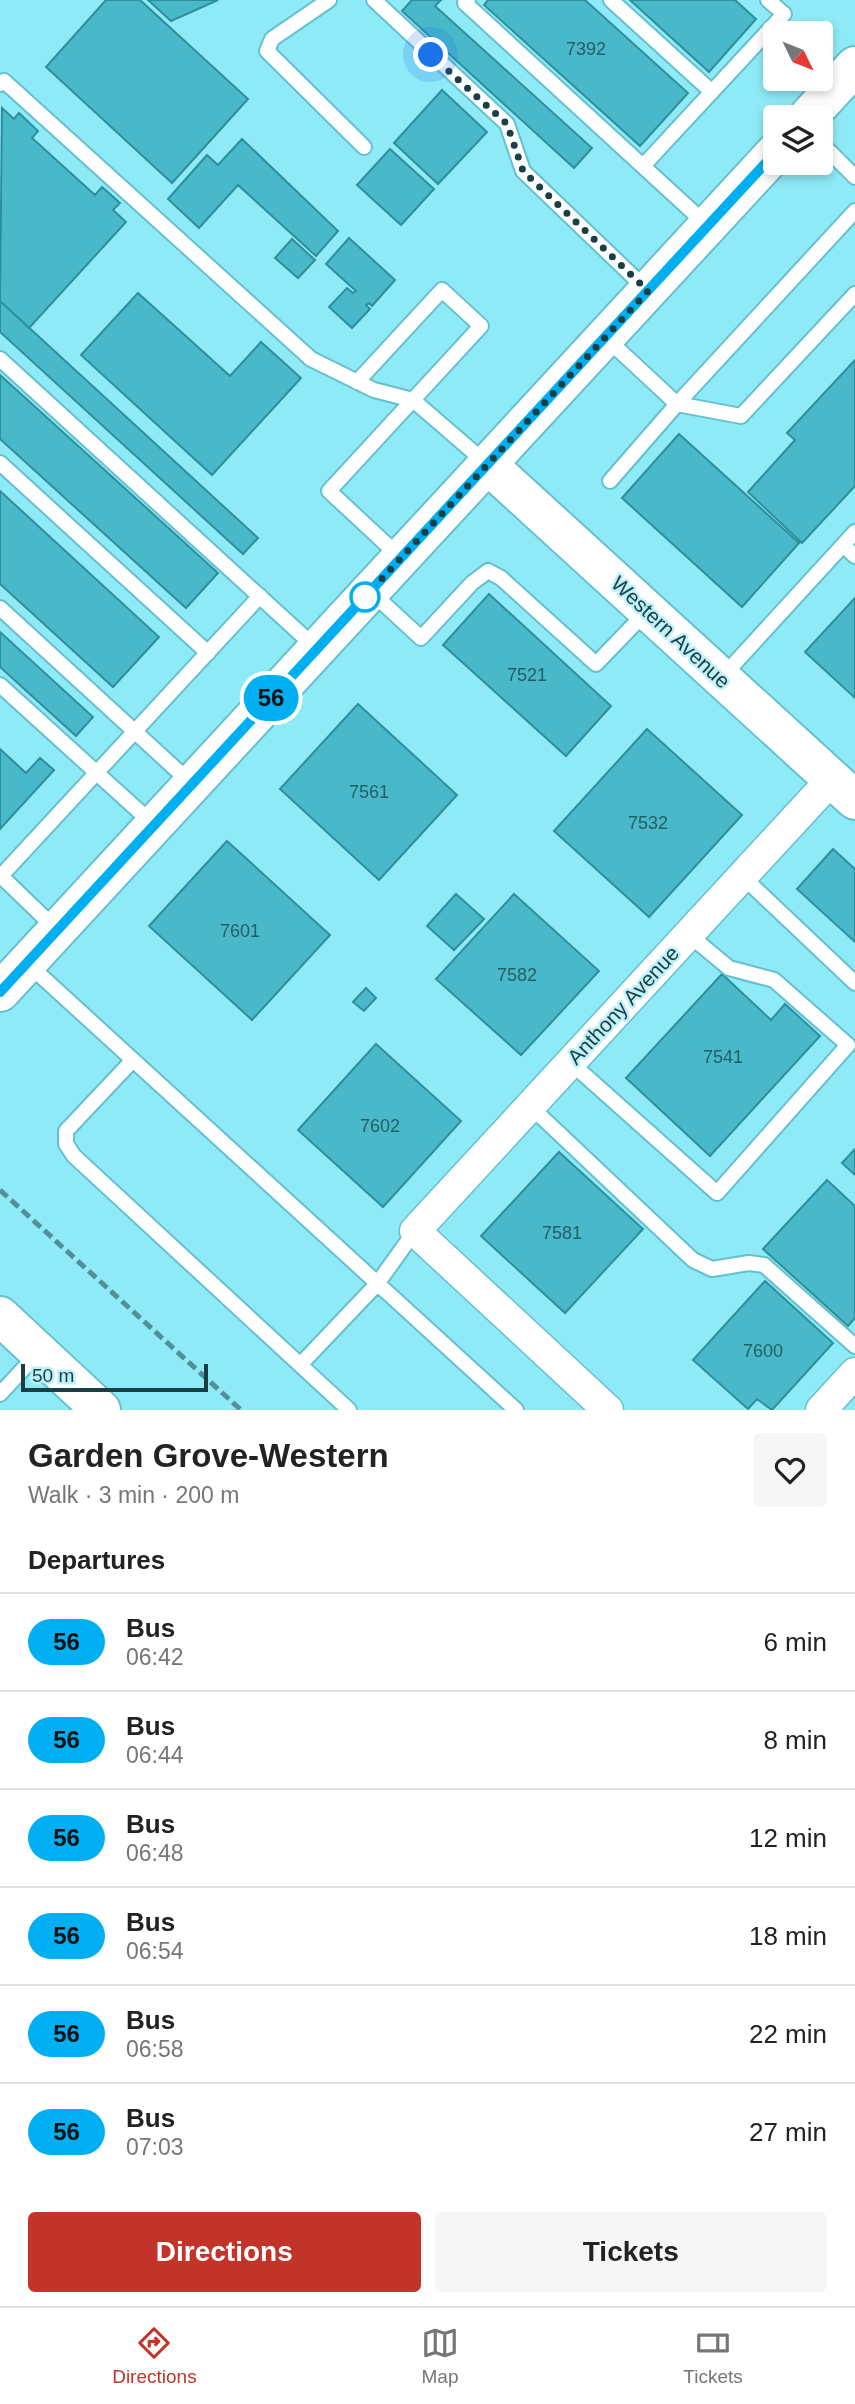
<!DOCTYPE html>
<meta charset="utf-8">
<style>
:root{--surface:#fff;--page:#f6f6f6;--text:#222;--muted:#767676;--line:#e0e0e0;--accent:#c2342a}
body{margin:0;font-family:Arial,sans-serif;background:var(--page);color:var(--text);height:100vh;display:flex;flex-direction:column;font-size:26px;white-space:nowrap}
*{box-sizing:border-box;margin:0}
p{font-size:23px;color:var(--muted)}
.icon{flex:none;width:38px;height:38px;fill:none;stroke:currentColor;stroke-width:2;stroke-linecap:round;stroke-linejoin:round}
.map{position:relative;height:1410px;overflow:hidden}
.drawer{display:flex;flex-direction:column;background:var(--surface);flex:1}
.drawer>*{flex:none}
.badge{padding:0 14px;border-radius:23px;font-size:24px;line-height:46px}
.needle{width:46px;rotate:133deg}
.tools{position:absolute;left:763px;top:21px;display:grid;gap:14px}
.tools a{display:grid;place-items:center;width:70px;height:70px;border-radius:7px;background:var(--surface);box-shadow:0 4px 10px #0003;font-size:35px}
.scale{position:absolute;left:21px;bottom:18px;width:187px;box-sizing:border-box;padding-left:7px;border:4px solid #193f45;border-top:0;font-size:19px;line-height:24px;white-space:nowrap;color:#193f45;-webkit-text-stroke:5px #bef1f9;paint-order:stroke}
.you{position:absolute;width:35px;height:35px;margin:-18px;border:5px solid #fff;border-radius:50%;background:#1a73e8;box-shadow:0 0 0 10px #1a73e833}
.map>.badge{position:absolute;translate:-50% -50%;box-shadow:0 0 0 4px #fff}
h2{padding:0 28px;font-size:26px;line-height:63px}
.round{display:grid;place-items:center;flex:none;width:74px;height:74px;border-radius:7px;background:var(--page)}
.summary{display:flex;align-items:center;justify-content:space-between;height:119px;padding:0 28px}
h1{font-size:33px;font-weight:700;line-height:52px}
.button{display:flex;gap:14px;margin-top:auto;padding:14px 28px}
.button a{flex:1;height:80px;border-radius:7px;background:var(--accent);color:#fff;font-size:28px;font-weight:700;line-height:80px;text-align:center}
.button a+a{background:var(--page);color:var(--text)}
ul{padding:0;list-style:none}
li{display:flex;align-items:center;gap:21px;height:98px;padding:0 28px;border-top:2px solid var(--line)}
li div{flex:1}
li b{display:block;font-size:26px}
li em{font-style:normal}
li .badge{min-width:77px;font-weight:700;text-align:center}
.menu{display:flex;justify-content:space-around;align-items:center;height:98px;border-top:2px solid var(--line);background:var(--surface);font-size:19px;color:var(--muted)}
.menu a{display:grid;justify-items:center;gap:4px}
.menu .current{color:var(--accent)}
.map>svg:first-child{display:block}
</style>
<div class="map">
<svg width="855" height="1410" viewBox="0 0 855 1410">
<rect width="100%" height="100%" fill="#8feaf8"/>
<!-- building -->
<path fill="#49b9c9" stroke="#2e8f9c" stroke-width="2" d="M106,0H140L248,99L172,183L46,67Z
M148,0H218L171,21Z
M412,0H441L435,6L592,148L574,168L402,11Z
M488,0H585L688,93L640,146L484,5Z
M630,0H735L756,19L709,72Z
M442,90L487,132L438,184L394,143Z
M2,108L14,119L19,113L38,131L32,138L95,195L102,187L120,203L113,210L126,222L29,328L0,301Z
M242,139L338,231L316,256L238,185L199,228L168,199L207,155L218,165Z
M390,149L434,189L401,225L357,185Z
M349,238L395,280L372,306L369,303L366,305L370,309L352,328L329,307L347,288L353,293L356,291L326,264Z
M292,239L315,260L298,278L275,258Z
M138,293L230,376L261,342L301,378L212,475L81,355Z
M0,301L258,538L243,554L0,332Z
M855,360V486L802,543L748,492L795,440L787,433Z
M0,375L218,573L186,608L0,439Z
M679,434L799,543L742,607L622,498Z
M0,491L159,637L113,687L0,584Z
M489,594L611,706L566,756L443,645Z
M855,598V698L805,652Z
M0,632L93,717L76,736L0,667Z
M358,704L457,795L379,880L280,789Z
M647,729L742,815L649,917L554,831Z
M0,749L26,773L40,758L54,770L0,829Z
M227,841L330,935L252,1020L149,926Z
M833,849L855,869V942L797,889Z
M456,894L484,919L454,950L427,926Z
M514,894L599,971L521,1055L436,979Z
M722,974L771,1020L785,1004L820,1036L710,1156L626,1078Z
M366,988L376,998L364,1011L353,1002Z
M376,1044L461,1121L383,1207L298,1130Z
M855,1149V1175L842,1163Z
M559,1152L643,1229L565,1313L481,1236Z
M827,1180L855,1206V1318L848,1326L763,1249Z
M765,1281L833,1343L772,1410L757,1399L748,1409L693,1360Z"/>
<g fill="none" stroke-linecap="round" stroke-linejoin="round">
<defs>
<path id="lane" d="M329,0L272,39L267,51L364,147
M374,0L507,124L523,171L647,290
M468,0L465,3L707,225
M611,0L712,92
M0,84L4,81L311,359L374,390L413,400L486,463
M821,143L855,177
M643,166L784,14L768,0
M606,338L677,404L741,416L855,294
M0,359L316,648
M357,382L442,290L481,326L329,491L400,557
M0,463L208,653
M610,481L677,404L855,211
M843,545L855,556
M371,592L421,638L472,583L488,571L501,578L596,664L647,611
M0,608L192,784
M723,676L855,532
M0,685L153,824
M742,876L855,983
M56,929L1,876L260,596
M28,964L516,1410
M132,1061L66,1131V1144L74,1156L349,1410
M570,1062L717,1193L848,1045L774,980L729,968L688,934
M530,1106L693,1260L712,1269L749,1263L764,1265L855,1346
M300,1365L377,1284L415,1231
M0,1394L37,1354"/>
<path id="street" d="M608,1410L415,1231L832,779
M821,1410L855,1373"/>
<path id="secondary" d="M487,464L855,800
M0,1316L101,1410"/>
<path id="primary" d="M808,117L855,66
M0,992L775,153"/>
</defs>
<!-- lane casing -->
<use href="#lane" stroke="#65c0ce" stroke-width="18"/>
<!-- street casing -->
<use href="#street" stroke="#65c0ce" stroke-width="33"/>
<!-- secondary casing -->
<use href="#secondary" stroke="#65c0ce" stroke-width="42"/>
<!-- primary casing -->
<use href="#primary" stroke="#65c0ce" stroke-width="42"/>
<!-- lane -->
<use href="#lane" stroke="#fff" stroke-width="14"/>
<!-- street -->
<use href="#street" stroke="#fff" stroke-width="30"/>
<!-- secondary -->
<use href="#secondary" stroke="#fff" stroke-width="38"/>
<!-- primary -->
<use href="#primary" stroke="#fff" stroke-width="38"/>
<!-- rail -->
<path stroke="#51909a" stroke-width="5" stroke-dasharray="10 5" stroke-linecap="butt" d="M0,1190L241,1410"/>
</g>
<g fill="none" stroke-linecap="round" stroke-linejoin="round">
<defs>
<path id="line" d="M0,992L775,153"/>
</defs>
<!-- line casing -->
<use href="#line" stroke="#fff" stroke-width="16"/>
<!-- line -->
<use href="#line" stroke="#00aff2" stroke-width="10"/>
<!-- walk -->
<path stroke="#193f45" stroke-width="7" stroke-dasharray="0 12.6" d="M365,597L648,291L523,171L507,124L431,55"/>
</g>
<!-- markers -->
<circle fill="#fff" stroke="#00aff2" stroke-width="3.5" cx="365" cy="597" r="14"/>
<g text-anchor="middle" dominant-baseline="central" stroke-width="5" stroke-linejoin="round" paint-order="stroke">
<!-- number labels -->
<g font-size="18" fill="#255e66">
<text x="586" y="49">7392</text>
<text x="527" y="675">7521</text>
<text x="369" y="792">7561</text>
<text x="648" y="823">7532</text>
<text x="240" y="931">7601</text>
<text x="517" y="975">7582</text>
<text x="723" y="1057">7541</text>
<text x="380" y="1126">7602</text>
<text x="562" y="1233">7581</text>
<text x="763" y="1351">7600</text>
</g>
<!-- street labels -->
<g font-size="21" fill="#193f45" stroke="#bef1f9">
<text transform="translate(671 632) rotate(43)">Western Avenue</text>
<text transform="translate(623 1005) rotate(-47)">Anthony Avenue</text>
</g>
</g>
</svg>
<div class="tools">
<a><svg class="needle" viewBox="-14 -14 28 28"><path d="M0-13l5 13h-10z" fill="#e53935"/><path d="M0 13l5-13h-10z" fill="#767676"/></svg></a>
<a><svg class="icon" aria-label="layers" viewBox="0 0 24 24"><path d="M12 4l9 5-9 5-9-5zM3 14l9 5 9-5"/></svg></a>
</div>
<div class="scale">50 m</div>
<div class="you" style="left:431px;top:55px"></div>
<b class="badge" style="left:271px;top:698px;background:#00aff2;color:#111">56</b>
</div>
<section class="drawer">
<div class="summary"><div><h1>Garden Grove-Western</h1><p>Walk · 3 min · 200 m</p></div><a class="round"><svg class="icon" aria-label="heart" viewBox="0 0 24 24"><path d="M12 20l-8-8c-3-5 5-10 8-4 3-6 11-1 8 4z"/></svg></a></div>
<h2>Departures</h2>
<ul>
<li><span class="badge" style="background:#00aff2;color:#111">56</span><div><b>Bus</b><p>06:42</p></div><em>6 min</em></li>
<li><span class="badge" style="background:#00aff2;color:#111">56</span><div><b>Bus</b><p>06:44</p></div><em>8 min</em></li>
<li><span class="badge" style="background:#00aff2;color:#111">56</span><div><b>Bus</b><p>06:48</p></div><em>12 min</em></li>
<li><span class="badge" style="background:#00aff2;color:#111">56</span><div><b>Bus</b><p>06:54</p></div><em>18 min</em></li>
<li><span class="badge" style="background:#00aff2;color:#111">56</span><div><b>Bus</b><p>06:58</p></div><em>22 min</em></li>
<li><span class="badge" style="background:#00aff2;color:#111">56</span><div><b>Bus</b><p>07:03</p></div><em>27 min</em></li>
</ul>
<div class="button"><a>Directions</a><a>Tickets</a></div>
</section>
<nav class="menu">
<a class="current"><svg class="icon" aria-label="directions" viewBox="0 0 24 24"><path d="M12 3l9 9-9 9-9-9zM9 14v-3h6M13 9l2 2-2 2"/></svg>Directions</a>
<a><svg class="icon" aria-label="map" viewBox="0 0 24 24"><path d="M3 6l6-2 6 2 6-2v14l-6 2-6-2-6 2zM9 4v14M15 6v14"/></svg>Map</a>
<a><svg class="icon" aria-label="tickets" viewBox="0 0 24 24"><path d="M3 7h18v10H3zM15 7v10"/></svg>Tickets</a>
</nav>
